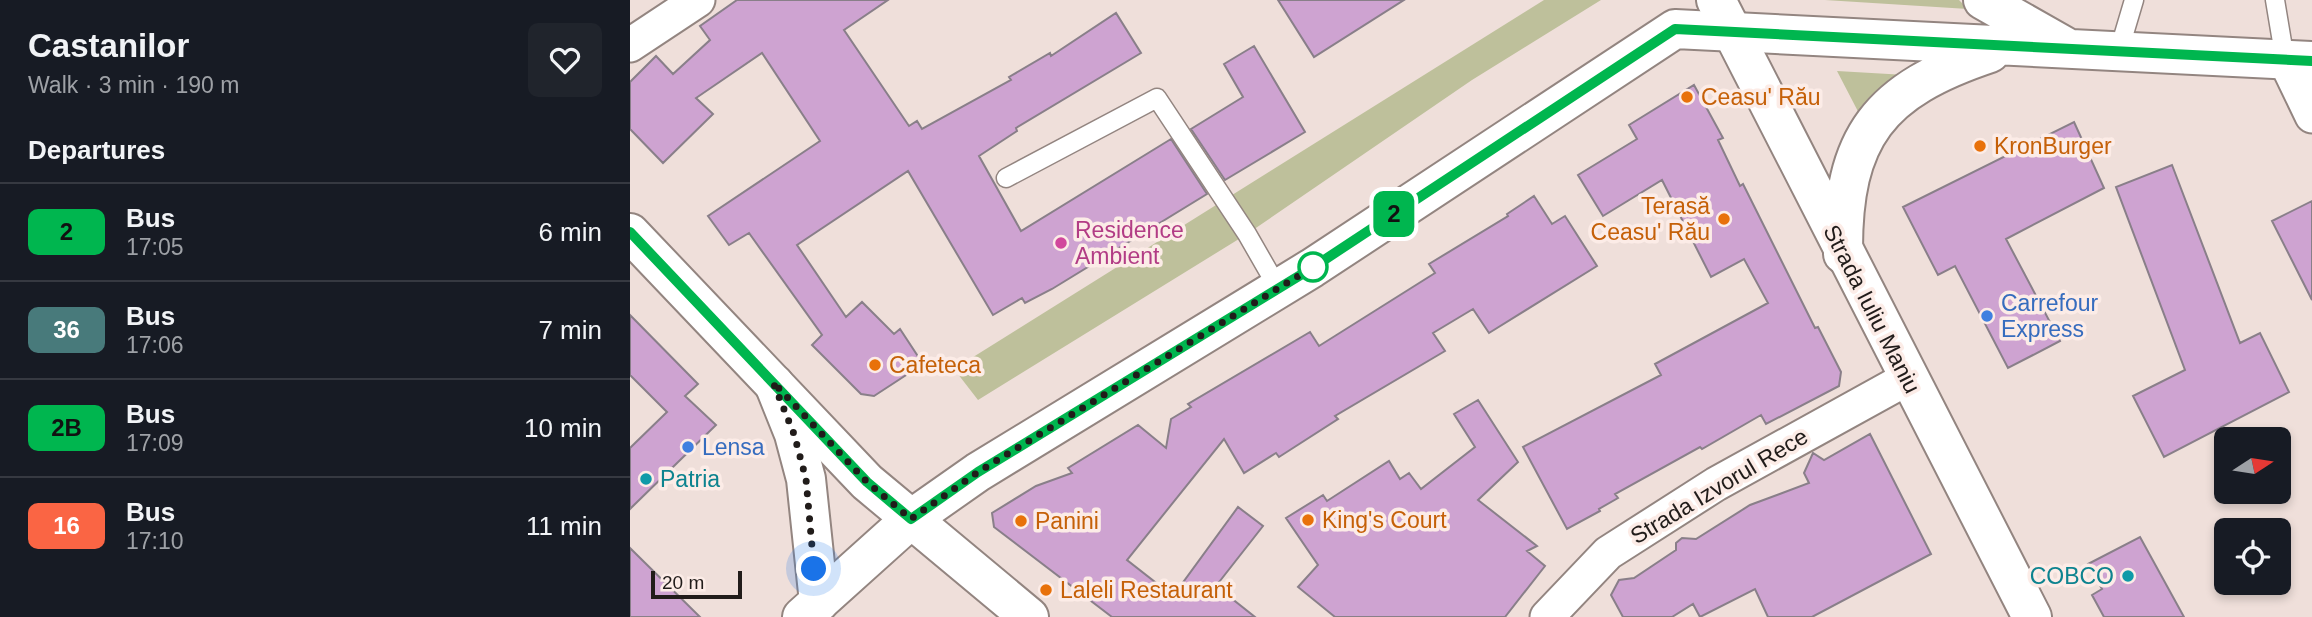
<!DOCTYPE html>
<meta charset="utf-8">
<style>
:root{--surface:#171b24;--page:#20242c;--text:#f1f3f6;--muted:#9ea1a6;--line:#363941}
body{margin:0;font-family:Helvetica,sans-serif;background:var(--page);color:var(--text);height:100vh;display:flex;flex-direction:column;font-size:26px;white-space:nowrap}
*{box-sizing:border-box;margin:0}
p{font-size:23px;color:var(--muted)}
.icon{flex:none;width:38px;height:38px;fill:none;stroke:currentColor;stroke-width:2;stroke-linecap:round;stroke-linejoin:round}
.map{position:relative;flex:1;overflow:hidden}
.drawer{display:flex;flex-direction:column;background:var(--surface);width:630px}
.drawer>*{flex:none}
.badge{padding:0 14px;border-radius:10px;font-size:24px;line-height:46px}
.needle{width:46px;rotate:78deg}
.controls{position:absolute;left:1584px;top:427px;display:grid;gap:14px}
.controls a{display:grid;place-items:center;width:77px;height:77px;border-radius:10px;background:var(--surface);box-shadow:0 4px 10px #0003;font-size:35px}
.scale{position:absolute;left:21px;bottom:18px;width:91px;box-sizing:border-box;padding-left:7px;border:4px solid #211c1a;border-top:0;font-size:19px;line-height:24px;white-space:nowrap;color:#211c1a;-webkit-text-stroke:5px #fcece7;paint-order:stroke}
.you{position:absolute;width:35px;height:35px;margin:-18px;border:5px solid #fff;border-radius:50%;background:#1a73e8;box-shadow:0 0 0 10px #1a73e833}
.map>.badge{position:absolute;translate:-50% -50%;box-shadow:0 0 0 4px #fff}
h2{padding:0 28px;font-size:26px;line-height:63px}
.round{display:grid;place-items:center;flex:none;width:74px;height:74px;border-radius:10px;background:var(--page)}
.overview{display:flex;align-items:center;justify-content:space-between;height:119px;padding:0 28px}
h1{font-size:33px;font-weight:700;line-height:52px}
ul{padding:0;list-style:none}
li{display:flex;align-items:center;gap:21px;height:98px;padding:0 28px;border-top:2px solid var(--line)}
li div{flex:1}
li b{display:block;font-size:26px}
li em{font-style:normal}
li .badge{min-width:77px;font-weight:700;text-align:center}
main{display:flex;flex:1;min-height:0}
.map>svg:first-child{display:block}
</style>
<main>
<section class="drawer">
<div class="overview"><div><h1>Castanilor</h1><p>Walk · 3 min · 190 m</p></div><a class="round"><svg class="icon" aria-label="heart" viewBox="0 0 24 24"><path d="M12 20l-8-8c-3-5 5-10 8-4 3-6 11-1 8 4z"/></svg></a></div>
<h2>Departures</h2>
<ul>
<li><span class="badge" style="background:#00b64f;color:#111">2</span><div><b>Bus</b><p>17:05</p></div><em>6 min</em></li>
<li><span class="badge" style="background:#487a7b;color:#fff">36</span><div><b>Bus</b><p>17:06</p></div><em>7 min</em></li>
<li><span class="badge" style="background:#00b64f;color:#111">2B</span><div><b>Bus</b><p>17:09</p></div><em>10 min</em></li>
<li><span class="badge" style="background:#fa6544;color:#fff">16</span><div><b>Bus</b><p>17:10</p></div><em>11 min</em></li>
</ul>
</section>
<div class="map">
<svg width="1682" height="617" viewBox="0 0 1682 617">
<rect width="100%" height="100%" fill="#efdfda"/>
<!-- green -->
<path fill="#bec09b" d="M914,0H971L842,80L617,234L348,400L324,369Z
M1195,0H1329L1338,9Z
M1207,71L1276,75L1234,123Z"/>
<!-- building -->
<path fill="#cea3d1" stroke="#897f89" stroke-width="2" d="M107,0H258L214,30L279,126L287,121L292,129L381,80L379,77L420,53L421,56L486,13L511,53L386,128L387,131L349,156L391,231L541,139L577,194L422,289L395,303L392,298L363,315L278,171L167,245L216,317L232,302L264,334L270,329L293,364L244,396L231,394L182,345L192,335L119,233L99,245L78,216L190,141L132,53L66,98L83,114L33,163L0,129V82L26,56L43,74L80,40L70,26Z
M648,0H774L684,57Z
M624,46L675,132L595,180L561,129L613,97L594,64Z
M1064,85L1093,138L1088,140L1110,186L1113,184L1185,328L1188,327L1211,372L1209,386L1136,424L1131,415L1072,449L1070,447L985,494L988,498L969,509L970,511L937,529L893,447L1031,375L1025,364L1138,303L1114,259L1081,277L1032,180L973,216L948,175L1007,139L999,125Z
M1444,122L1474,188L1376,239L1430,341L1378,368L1325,266L1308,275L1273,207Z
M1542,165L1610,343L1630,333L1659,392L1534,457L1503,396L1555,370L1486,187Z
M904,196L922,224L935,216L967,266L859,333L843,309L803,333L815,351L705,416L708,419L649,457L646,453L614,473L594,439L497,560L543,596L608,507L633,526L586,586L625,617H482L364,527L362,513L406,486L442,473L438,468L508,425L536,448L541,419L561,407L558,404L680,332L689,346L805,273L799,264L878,216L877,214Z
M1682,201V300L1642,221Z
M0,315L68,384L55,396L86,425L0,509V448L37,412L0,375Z
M848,400L888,462L848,500L907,546L897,551L915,566L875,617H705L668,587L688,565L656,518L693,495L697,501L759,461L770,479L779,473L791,489L845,447L824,414Z
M1240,434L1301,554L1182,617H1138L1125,589L1070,617L1063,604L1042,617H993L981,595L989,580L1004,578L1046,550V543L1052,538L1066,539L1120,505L1179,483L1174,473L1183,453L1194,460Z
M1510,537L1554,617H1474L1462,595L1472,589L1458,564Z
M0,548L70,617H0Z"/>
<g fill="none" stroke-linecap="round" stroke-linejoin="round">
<defs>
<path id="service" d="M1645,0L1655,60
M1488,54L1504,0
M376,178L527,98L617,234L648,288"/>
<path id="minor" d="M0,45L68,0
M1655,60L1682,116
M917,617L978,553L1086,484L1278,378"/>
<path id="tertiary" d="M172,617L281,519"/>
<path id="secondary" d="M1353,0L1436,47
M1213,254C1212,136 1249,90 1360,53
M144,384L164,434L176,479L189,602
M281,519L348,472L682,268L1045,29L1682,61"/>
<path id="primary" d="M1086,0L1402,617
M0,233L237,482L399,617"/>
</defs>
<!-- service casing -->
<use href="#service" stroke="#938580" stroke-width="21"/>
<!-- minor casing -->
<use href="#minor" stroke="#938580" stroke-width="37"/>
<!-- tertiary casing -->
<use href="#tertiary" stroke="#938580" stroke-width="42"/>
<!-- secondary casing -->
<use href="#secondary" stroke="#938580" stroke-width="42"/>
<!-- primary casing -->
<use href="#primary" stroke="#938580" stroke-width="42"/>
<!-- service -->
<use href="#service" stroke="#fff" stroke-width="18"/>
<!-- minor -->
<use href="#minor" stroke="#fff" stroke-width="33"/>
<!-- tertiary -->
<use href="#tertiary" stroke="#fff" stroke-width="38"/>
<!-- secondary -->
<use href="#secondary" stroke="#fff" stroke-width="38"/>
<!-- primary -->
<use href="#primary" stroke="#fff" stroke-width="38"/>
</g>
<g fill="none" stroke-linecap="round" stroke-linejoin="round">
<defs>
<path id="line" d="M0,232L237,482L281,519L348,472L682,268L1045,29L1682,61"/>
</defs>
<!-- line casing -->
<use href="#line" stroke="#fff" stroke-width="16"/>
<!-- line -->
<use href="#line" stroke="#00b64f" stroke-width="10"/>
<!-- walk -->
<path stroke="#211c1a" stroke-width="7" stroke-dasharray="0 12.6" d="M184,569L176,479L164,434L143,382L237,482L281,519L348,472L683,267"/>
</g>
<!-- markers -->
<g fill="#e8710a" stroke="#fcece7" stroke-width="2.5">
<circle cx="1057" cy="97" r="7"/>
<circle cx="1350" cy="146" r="7"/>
<circle cx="1094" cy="219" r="7"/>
<circle cx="245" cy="365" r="7"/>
<circle cx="678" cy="520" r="7"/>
<circle cx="391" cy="521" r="7"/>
<circle cx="416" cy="590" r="7"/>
</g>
<circle fill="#d1479c" stroke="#fcece7" stroke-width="2.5" cx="431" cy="243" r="7"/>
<circle fill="#fff" stroke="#00b64f" stroke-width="3.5" cx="683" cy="267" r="14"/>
<g fill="#3f7fe0" stroke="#fcece7" stroke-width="2.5">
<circle cx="1357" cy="316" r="7"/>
<circle cx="58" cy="447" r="7"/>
</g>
<g fill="#0f9aa8" stroke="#fcece7" stroke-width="2.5">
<circle cx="16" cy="479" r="7"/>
<circle cx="1498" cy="576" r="7"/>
</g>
<g text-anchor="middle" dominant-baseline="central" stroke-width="7" stroke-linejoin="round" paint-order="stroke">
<!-- food labels -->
<g font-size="23" fill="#c56008" stroke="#fcece7" text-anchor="start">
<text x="1071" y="97">Ceasu' Rău</text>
<text x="1364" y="146">KronBurger</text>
<text x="1080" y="206" text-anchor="end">Terasă<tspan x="1080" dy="26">Ceasu' Rău</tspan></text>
<text x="259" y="365">Cafeteca</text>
<text x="692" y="520">King's Court</text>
<text x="405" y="521">Panini</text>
<text x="430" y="590">Laleli Restaurant</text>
</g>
<!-- hotel labels -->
<g font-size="23" fill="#b23c85" stroke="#fcece7" text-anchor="start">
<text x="445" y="230">Residence<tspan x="445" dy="26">Ambient</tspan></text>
</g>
<!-- shop labels -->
<g font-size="23" fill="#366cbe" stroke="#fcece7" text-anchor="start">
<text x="1371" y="303">Carrefour<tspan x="1371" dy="26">Express</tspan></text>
<text x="72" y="447">Lensa</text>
</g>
<!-- street labels -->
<g font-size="23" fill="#211c1a" stroke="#fcece7">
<text transform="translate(1242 309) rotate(63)">Strada Iuliu Maniu</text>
<text transform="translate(1089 486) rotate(-31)">Strada Izvorul Rece</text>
</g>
<!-- culture labels -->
<g font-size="23" fill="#0d838f" stroke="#fcece7" text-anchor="start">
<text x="30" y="479">Patria</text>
<text x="1484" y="576" text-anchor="end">COBCO</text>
</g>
</g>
</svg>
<div class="controls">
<a><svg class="needle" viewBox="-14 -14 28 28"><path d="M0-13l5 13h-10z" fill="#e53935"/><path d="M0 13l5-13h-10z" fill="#9ea1a6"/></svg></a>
<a><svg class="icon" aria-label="locate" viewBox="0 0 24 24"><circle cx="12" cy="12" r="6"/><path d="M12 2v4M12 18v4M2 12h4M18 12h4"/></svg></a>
</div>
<div class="scale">20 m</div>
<div class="you" style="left:184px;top:569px"></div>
<b class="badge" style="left:764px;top:214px;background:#00b64f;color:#111">2</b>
</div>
</main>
